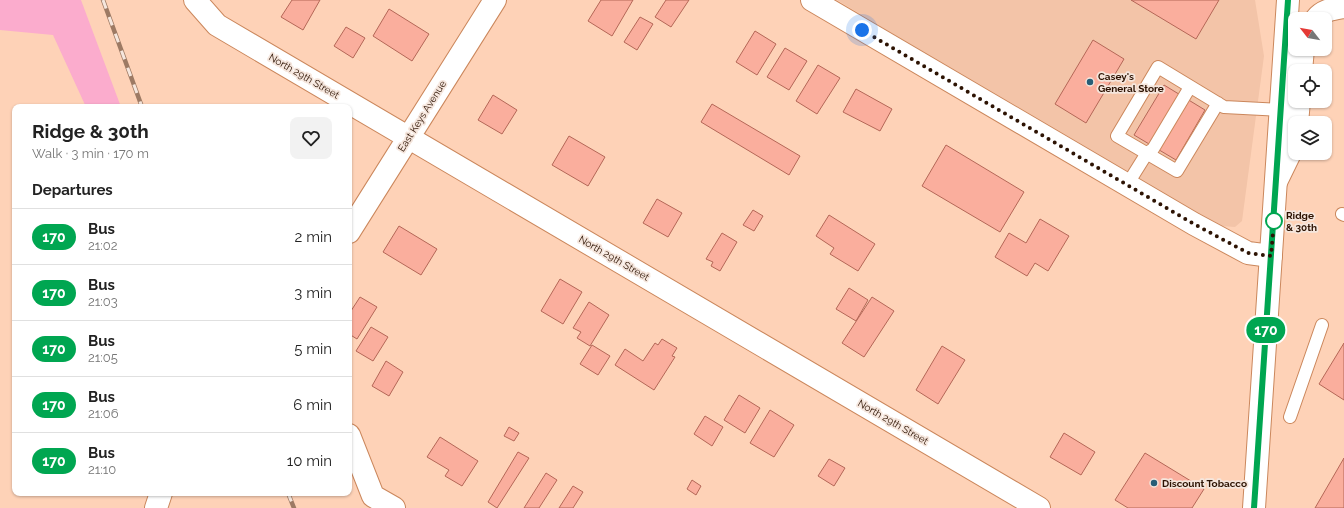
<!DOCTYPE html>
<meta charset="utf-8">
<style>
:root{--surface:#fff;--page:#f2f2f2;--text:#222;--muted:#767676;--line:#e0e0e0}
body{margin:0;font-family:Raleway,sans-serif;background:var(--page);color:var(--text);height:100vh;display:flex;flex-direction:column;font-size:15px;white-space:nowrap}
*{box-sizing:border-box;margin:0}
p{font-size:13px;color:var(--muted)}
.icon{flex:none;width:22px;height:22px;fill:none;stroke:currentColor;stroke-width:2;stroke-linecap:round;stroke-linejoin:round}
.map{position:relative;flex:1;overflow:hidden}
.sheet{position:absolute;left:12px;top:104px;width:340px;height:392px;display:flex;flex-direction:column;background:var(--surface);border-radius:8px;box-shadow:0 1px 3px #0004}
.sheet>*{flex:none}
.badge{padding:0 8px;border-radius:13px;font-size:14px;line-height:26px}
.needle{width:26px;rotate:301deg}
.controls{position:absolute;left:1288px;top:12px;display:grid;gap:8px}
.controls a{display:grid;place-items:center;width:44px;height:44px;border-radius:8px;background:var(--surface);box-shadow:0 1px 3px #0004;font-size:20px}
.you{position:absolute;width:20px;height:20px;margin:-10px;border:3px solid #fff;border-radius:50%;background:#1a73e8;box-shadow:0 0 0 6px #1a73e833}
.map>.badge{position:absolute;translate:-50% -50%;box-shadow:0 0 0 2px #fff}
h2{padding:0 20px;font-size:15px;line-height:36px}
.round{display:grid;place-items:center;flex:none;width:42px;height:42px;border-radius:8px;background:var(--page)}
.overview{display:flex;align-items:center;justify-content:space-between;height:68px;padding:0 20px}
h1{font-size:19px;font-weight:700;line-height:30px}
ul{padding:0;list-style:none}
li{display:flex;align-items:center;gap:12px;height:56px;padding:0 20px;border-top:1px solid var(--line)}
li div{flex:1}
li b{display:block;font-size:15px}
li em{font-style:normal}
li .badge{min-width:44px;font-weight:700;text-align:center}
.map>svg:first-child{display:block}
</style>
<div class="map">
<svg width="1344" height="508" viewBox="0 0 1344 508">
<rect width="100%" height="100%" fill="#fed2b7"/>
<!-- built -->
<path fill="#f3c4a8" d="M837,0H1255L1264,56L1242,221L1235,227L1221,226L1155,193Z"/>
<!-- green -->
<path fill="#fbaccd" d="M0,0H81L121,107H86L53,35L0,30Z"/>
<!-- building -->
<path fill="#faae9d" stroke="#b46757" d="M292,0H320L303,30L281,17Z
M601,0H633L612,36L588,21Z
M666,0H689L671,27L655,17Z
M1131,0H1219L1196,39Z
M389,9L429,34L412,61L373,36Z
M640,17L653,24L637,50L624,42Z
M346,27L365,38L353,58L334,46Z
M755,31L776,44L757,75L736,62Z
M1093,40L1124,59L1086,123L1055,104Z
M785,48L807,61L789,90L767,77Z
M818,65L840,78L817,114L796,101Z
M1164,85L1205,110L1176,160L1134,135Z
M856,89L892,109L880,131L843,112Z
M493,95L517,110L502,134L478,120Z
M712,104L800,156L789,175L701,122Z
M569,136L605,157L588,186L552,165Z
M946,145L1024,192L1000,232L922,186Z
M657,199L682,213L668,237L643,223Z
M753,210L763,216L754,231L743,225Z
M829,215L875,244L858,271L830,254L834,248L816,236Z
M1040,219L1069,236L1048,271L1035,263L1027,276L995,257L1009,233L1026,243Z
M399,226L437,249L421,275L383,252Z
M722,233L737,242L720,271L711,266L713,262L706,259Z
M560,279L582,292L563,324L541,311Z
M849,288L868,300L856,321L836,309Z
M360,297L377,307L357,339L349,334V314Z
M872,297L894,311L864,357L842,343Z
M589,302L609,315L590,346L577,338L581,332L573,328Z
M371,327L388,337L373,361L356,351Z
M662,339L677,348L672,356L675,357L654,390L615,365L625,349L643,361L655,343L658,345Z
M1344,343V400L1319,384Z
M592,345L610,356L598,375L580,364Z
M942,346L965,360L938,404L916,390Z
M386,361L403,372L389,396L372,386Z
M739,395L760,408L745,433L724,420Z
M770,410L794,425L774,457L750,443Z
M705,416L723,427L712,446L694,434Z
M509,427L519,433L514,441L504,436Z
M1064,433L1095,452L1081,475L1050,457Z
M440,437L478,461L462,486L445,476L449,470L427,457Z
M518,452L529,458L497,508L488,502Z
M1145,453L1204,489L1192,508H1128L1115,500Z
M1344,458V508H1315Z
M829,459L845,468L834,486L818,476Z
M546,473L557,480L539,508H524Z
M692,480L701,486L696,495L687,489Z
M573,486L583,492L573,508H559Z"/>
<g fill="none" stroke-linecap="round" stroke-linejoin="round">
<defs>
<path id="service" d="M1218,103L1177,171L1117,136L1158,67L1224,107L1281,110
M1127,185L1147,153L1153,149L1190,87
M1342,214L1344,215
M1290,417L1322,325"/>
<path id="minor" d="M195,0L217,25L1039,508
M812,0L1194,224L1248,253L1271,256
M349,232L495,0
M349,435L373,496L394,508
M156,508L161,493"/>
<path id="tertiary" d="M1254,508L1288,0"/>
<path id="secondary" d="M1316,19C1323,10 1333,9 1344,7
M1301,71L1303,49
M1297,123L1299,101
M1276,182L1295,143"/>
</defs>
<!-- service casing -->
<use href="#service" stroke="#cb875c" stroke-width="14"/>
<!-- minor casing -->
<use href="#minor" stroke="#cb875c" stroke-width="24"/>
<!-- tertiary casing -->
<use href="#tertiary" stroke="#cb875c" stroke-width="24"/>
<!-- secondary casing -->
<use href="#secondary" stroke="#cb875c" stroke-width="24"/>
<!-- service -->
<use href="#service" stroke="#fff" stroke-width="12"/>
<!-- minor -->
<use href="#minor" stroke="#fff" stroke-width="22"/>
<!-- tertiary -->
<use href="#tertiary" stroke="#fff" stroke-width="22"/>
<!-- secondary -->
<use href="#secondary" stroke="#fff" stroke-width="22"/>
<defs>
<path id="rail" d="M103,0L142,107
M288,493L294,508"/>
</defs>
<!-- rail casing -->
<use href="#rail" stroke="#9d7a64" stroke-width="4.5"/>
<!-- rail -->
<use href="#rail" stroke="#f5e6dd" stroke-width="3" stroke-dasharray="9" stroke-linecap="butt"/>
</g>
<g fill="none" stroke-linecap="round" stroke-linejoin="round">
<defs>
<path id="line" d="M1254,508L1288,0"/>
</defs>
<!-- line casing -->
<use href="#line" stroke="#fff" stroke-width="9"/>
<!-- line -->
<use href="#line" stroke="#00a651" stroke-width="6"/>
<!-- walk -->
<path stroke="#2d1303" stroke-width="4" stroke-dasharray="0 7.2" d="M862,30L1194,224L1248,253L1271,256L1274,221"/>
</g>
<!-- markers -->
<g fill="#265d77" stroke="#f5e6dd" stroke-width="1.5">
<circle cx="1090" cy="82" r="4"/>
<circle cx="1154" cy="483" r="4"/>
</g>
<circle fill="#fff" stroke="#00a651" stroke-width="2" cx="1274" cy="221" r="8"/>
<g text-anchor="middle" dominant-baseline="central" stroke-width="3.5" stroke-linejoin="round" paint-order="stroke">
<!-- street labels -->
<g font-size="10" fill="#2d1303" stroke="#f5e6dd">
<text transform="translate(304 76) rotate(30)">North 29th Street</text>
<text transform="translate(422 116) rotate(-58)">East Keys Avenue</text>
<text transform="translate(614 258) rotate(30)">North 29th Street</text>
<text transform="translate(893 422) rotate(30)">North 29th Street</text>
</g>
<!-- poi labels -->
<g font-size="10" font-weight="bold" fill="#2d1303" stroke="#f5e6dd" text-anchor="start">
<text x="1098" y="76">Casey's<tspan x="1098" dy="12">General Store</tspan></text>
<text x="1162" y="483">Discount Tobacco</text>
</g>
<!-- stop labels -->
<g font-size="10" font-weight="bold" fill="#2d1303" stroke="#f5e6dd" text-anchor="start">
<text x="1286" y="215">Ridge<tspan x="1286" dy="12">&amp; 30th</tspan></text>
</g>
</g>
</svg>
<div class="controls">
<a><svg class="needle" viewBox="-14 -14 28 28"><path d="M0-13l5 13h-10z" fill="#e53935"/><path d="M0 13l5-13h-10z" fill="#767676"/></svg></a>
<a><svg class="icon" aria-label="locate" viewBox="0 0 24 24"><circle cx="12" cy="12" r="6"/><path d="M12 2v4M12 18v4M2 12h4M18 12h4"/></svg></a>
<a><svg class="icon" aria-label="layers" viewBox="0 0 24 24"><path d="M12 4l9 5-9 5-9-5zM3 14l9 5 9-5"/></svg></a>
</div>
<div class="you" style="left:862px;top:30px"></div>
<b class="badge" style="left:1266px;top:330px;background:#00a651;color:#fff">170</b>
<section class="sheet">
<div class="overview"><div><h1>Ridge &amp; 30th</h1><p>Walk · 3 min · 170 m</p></div><a class="round"><svg class="icon" aria-label="heart" viewBox="0 0 24 24"><path d="M12 20l-8-8c-3-5 5-10 8-4 3-6 11-1 8 4z"/></svg></a></div>
<h2>Departures</h2>
<ul>
<li><span class="badge" style="background:#00a651;color:#fff">170</span><div><b>Bus</b><p>21:02</p></div><em>2 min</em></li>
<li><span class="badge" style="background:#00a651;color:#fff">170</span><div><b>Bus</b><p>21:03</p></div><em>3 min</em></li>
<li><span class="badge" style="background:#00a651;color:#fff">170</span><div><b>Bus</b><p>21:05</p></div><em>5 min</em></li>
<li><span class="badge" style="background:#00a651;color:#fff">170</span><div><b>Bus</b><p>21:06</p></div><em>6 min</em></li>
<li><span class="badge" style="background:#00a651;color:#fff">170</span><div><b>Bus</b><p>21:10</p></div><em>10 min</em></li>
</ul>
</section>
</div>
